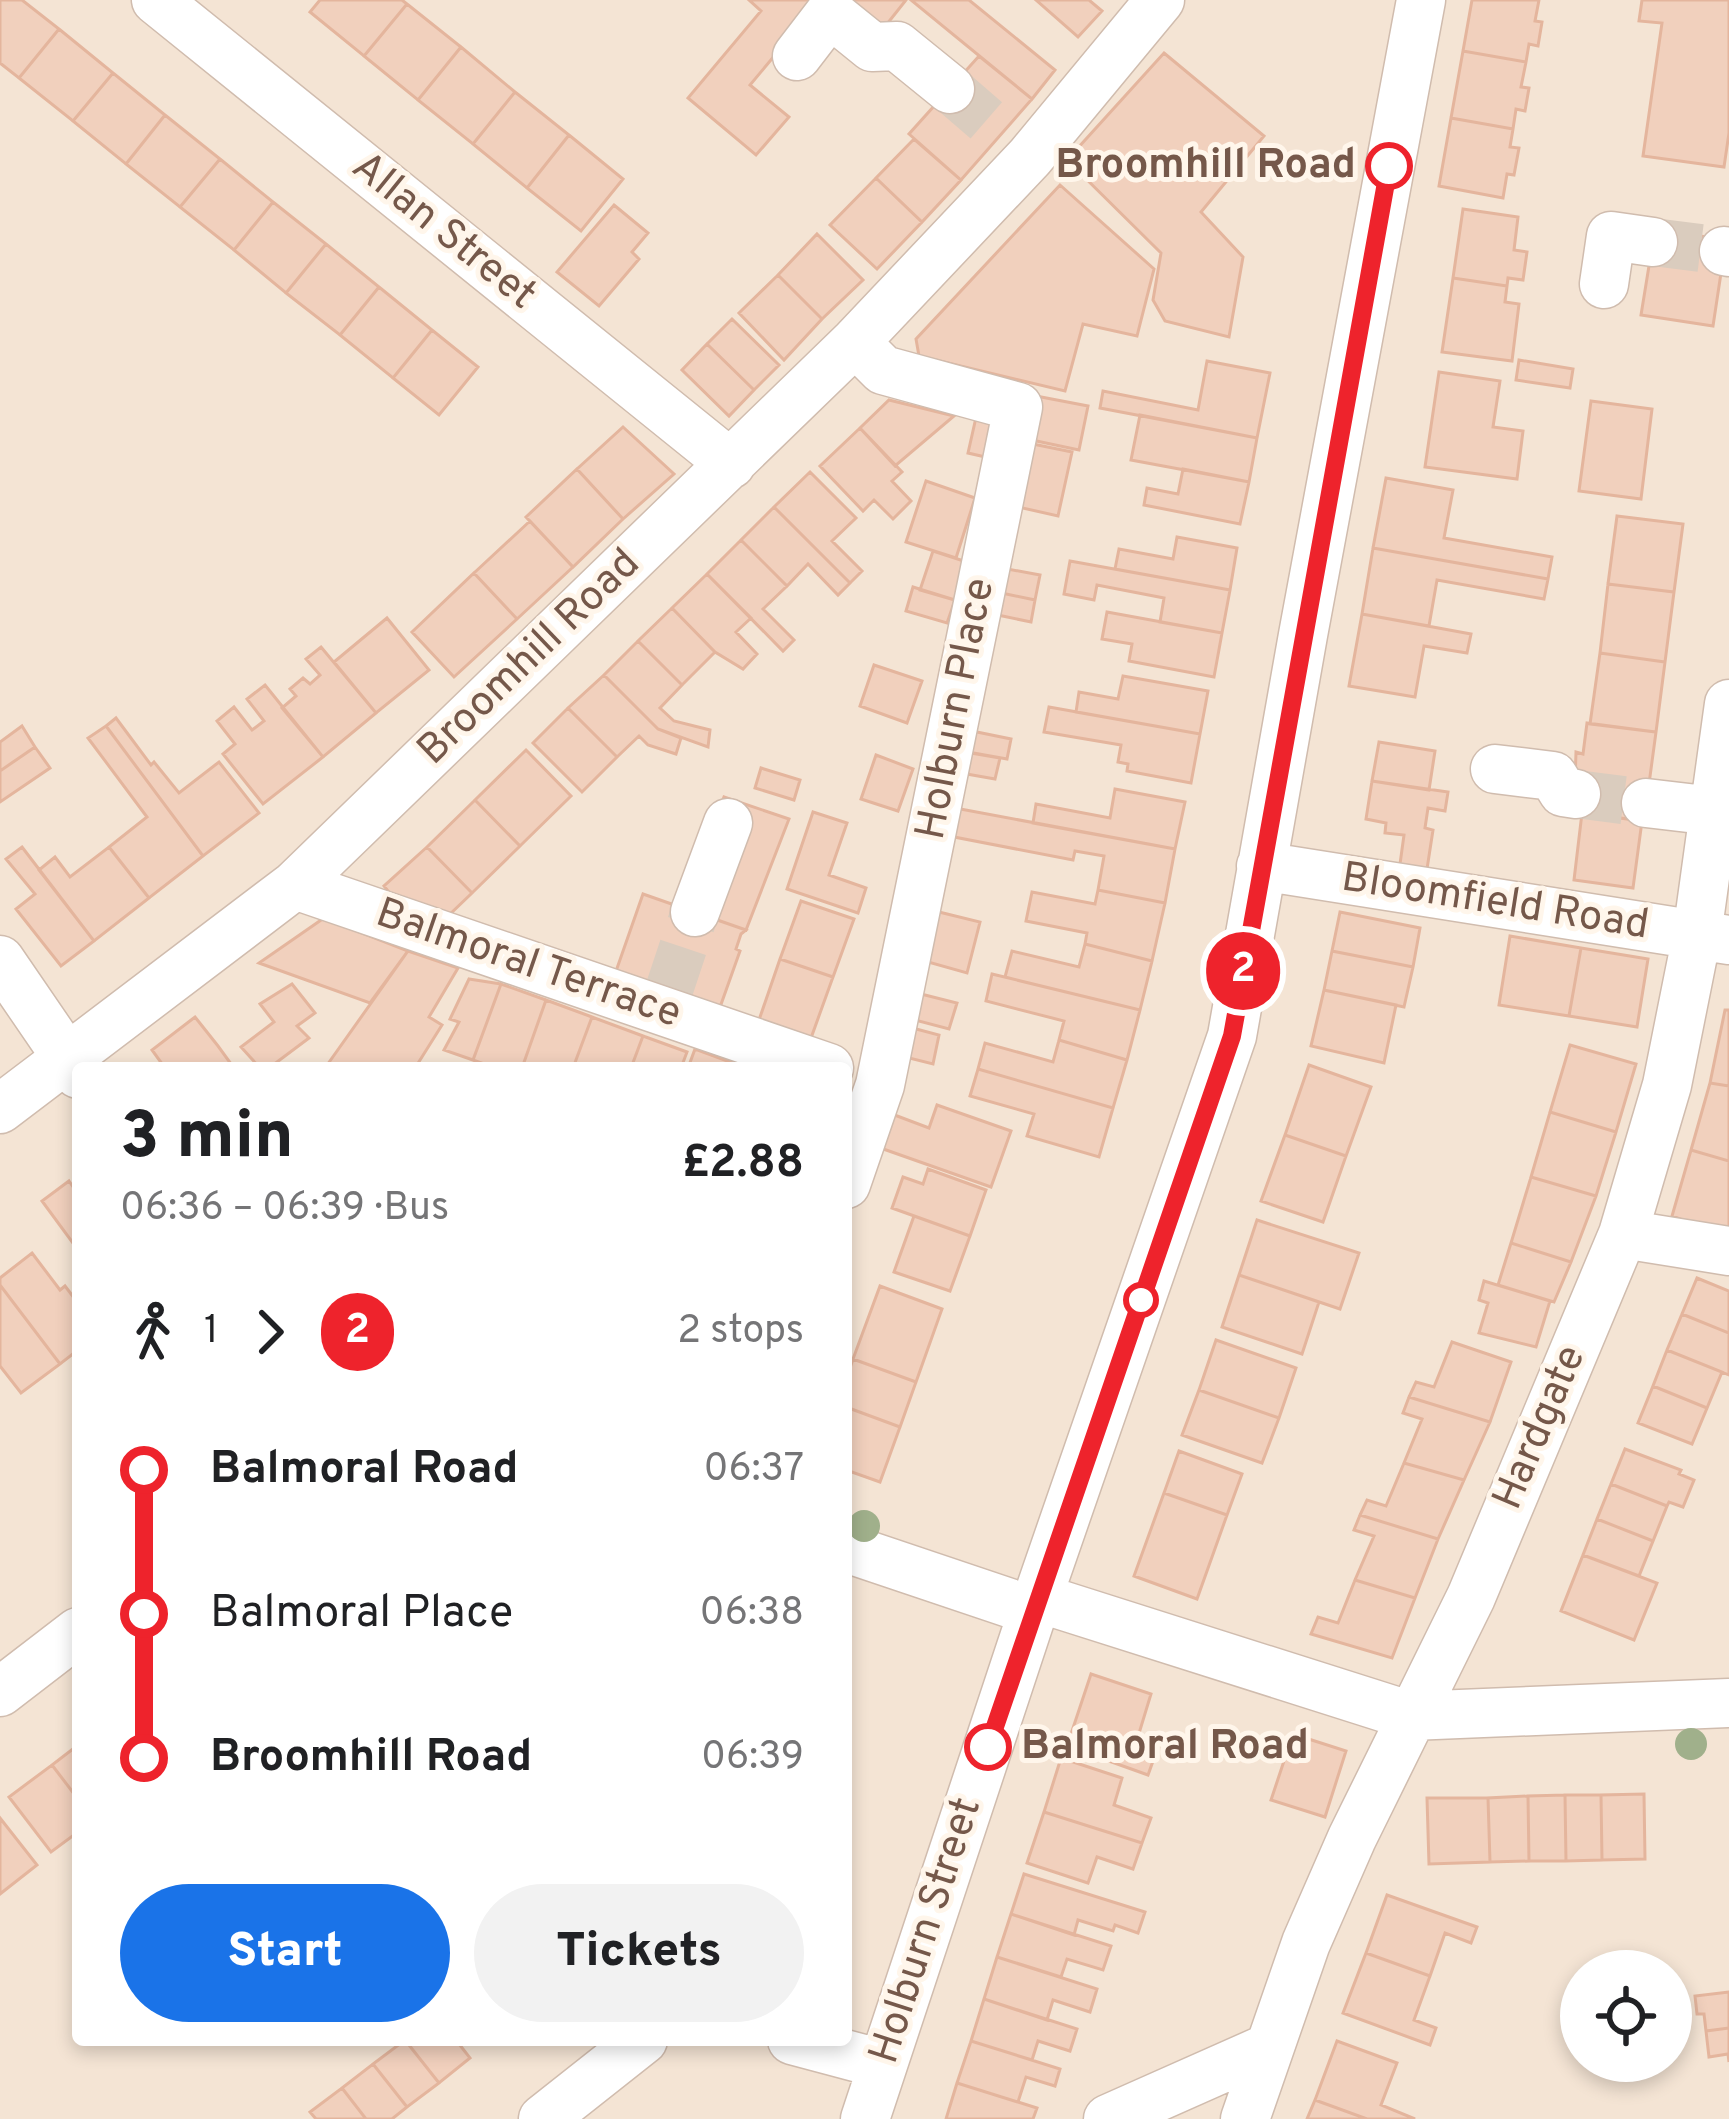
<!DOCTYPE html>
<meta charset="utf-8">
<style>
:root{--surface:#fff;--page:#f2f2f2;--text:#202124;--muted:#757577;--accent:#1a73e8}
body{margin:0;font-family:Overpass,sans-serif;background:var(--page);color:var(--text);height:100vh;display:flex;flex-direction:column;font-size:45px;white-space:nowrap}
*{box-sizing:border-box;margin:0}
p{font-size:39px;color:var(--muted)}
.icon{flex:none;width:66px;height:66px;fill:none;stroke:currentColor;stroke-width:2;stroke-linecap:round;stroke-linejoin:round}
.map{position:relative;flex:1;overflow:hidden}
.sheet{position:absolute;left:72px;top:1062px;width:780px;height:984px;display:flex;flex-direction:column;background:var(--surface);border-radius:12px;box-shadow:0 6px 18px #0003}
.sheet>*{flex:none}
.badge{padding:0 24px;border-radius:39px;font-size:42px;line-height:78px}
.buttons{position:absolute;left:1560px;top:1950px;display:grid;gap:24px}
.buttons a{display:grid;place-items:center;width:132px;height:132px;border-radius:50%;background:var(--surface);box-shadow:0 6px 18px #0003;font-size:60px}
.map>.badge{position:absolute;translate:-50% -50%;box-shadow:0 0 0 6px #fff}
.legs{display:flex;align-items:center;gap:18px;height:132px;padding:0 48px;font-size:39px}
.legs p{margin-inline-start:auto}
.headline{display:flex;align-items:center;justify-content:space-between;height:204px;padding:0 48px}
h1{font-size:66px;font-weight:800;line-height:90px}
.button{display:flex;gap:24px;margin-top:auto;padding:24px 48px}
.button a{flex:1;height:138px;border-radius:72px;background:var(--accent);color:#fff;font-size:48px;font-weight:800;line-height:138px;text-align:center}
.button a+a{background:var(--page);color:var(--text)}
ul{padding:0 48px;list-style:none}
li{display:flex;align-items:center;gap:42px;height:144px;font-size:45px}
li i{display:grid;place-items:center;width:18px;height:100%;margin:0 15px;background:currentColor}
li i::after{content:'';width:30px;height:30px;margin:-15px;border:9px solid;border-radius:50%;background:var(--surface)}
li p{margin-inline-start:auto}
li:first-child i{background:linear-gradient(#0000 50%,currentColor 0)}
li:last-child i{background:linear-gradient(currentColor 50%,#0000 0)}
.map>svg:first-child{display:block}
</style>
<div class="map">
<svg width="1729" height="2119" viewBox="0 0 1729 2119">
<rect width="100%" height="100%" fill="#fcf2e5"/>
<!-- residential -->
<path fill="#f4e4d4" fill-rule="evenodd" d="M0,0H1729V2119H0ZM78,1068H846V2040H78ZM1581,1971H1671V2061H1581Z"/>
<!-- building -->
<path fill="#f1d0bd" stroke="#e4b59d" stroke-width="3" d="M0,0H22L59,29L19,78L0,63Z
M320,0H402L407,4L364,56L310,12Z
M749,0H809L816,6L750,85L789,117L756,155L688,98L761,11Z
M849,0H906L883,29Z
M911,0H969L1055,70L1032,99Z
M1036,0H1089L1102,11L1078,37Z
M1472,0H1539L1535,21L1542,22L1538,46L1529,44L1526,62L1463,51Z
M1642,0H1729V133L1724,167L1643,156L1662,23L1639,21Z
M407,4L461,47L418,100L364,56Z
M59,29L113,73L73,121L19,78Z
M461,47L515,92L473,144L418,100Z
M1463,51L1526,62L1521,87L1529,88L1525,111L1516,109L1513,129L1451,118Z
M1164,53L1264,136L1201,212L1243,257L1229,337L1165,321L1153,300L1161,253L1067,160Z
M979,56L1032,99L961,180L909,134Z
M113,73L165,115L126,164L73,121Z
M515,92L569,135L527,188L473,144Z
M165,115L220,159L180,207L126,164Z
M1451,118L1513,129L1510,147L1519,148L1514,175L1507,174L1503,198L1439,186Z
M569,135L623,179L581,231L527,188Z
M914,139L961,180L922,222L876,178Z
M220,159L273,202L234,250L180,207Z
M876,178L922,222L877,269L830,225Z
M1060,185L1154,269L1137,336L1083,324L1065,391L919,356L916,339Z
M273,202L326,244L286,293L234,250Z
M614,205L648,233L632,252L639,259L599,306L557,272Z
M1463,209L1518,217L1514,250L1527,252L1523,280L1508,278L1507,286L1453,278Z
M1655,229L1726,240L1713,326L1641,315Z
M817,234L863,280L822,319L778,275Z
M326,244L379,287L340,335L286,293Z
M778,275L822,319L784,360L739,313Z
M1453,278L1507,286L1505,302L1519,304L1512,361L1442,352Z
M379,287L432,330L393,378L340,335Z
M732,319L779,365L754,390L707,344Z
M432,330L478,367L439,415L393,378Z
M707,344L754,390L729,416L682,370Z
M1519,360L1573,369L1570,388L1516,380Z
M1207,361L1270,373L1257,438L1100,408L1103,391L1198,410Z
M1439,372L1500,381L1493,427L1523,431L1517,479L1425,467Z
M1036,396L1088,406L1079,450L1027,439Z
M889,400L954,416L895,466L860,428Z
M1591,401L1652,409L1641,499L1579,491Z
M977,413L1003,419L994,459L968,453Z
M1140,415L1257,438L1249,482L1131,460Z
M623,427L674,474L623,519L577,469Z
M860,428L902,472L892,481L911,501L893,519L874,500L863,511L820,466Z
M1028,443L1072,452L1058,516L1014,506Z
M577,469L623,519L573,567L526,517Z
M1183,469L1249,482L1240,524L1144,505L1147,488L1178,494Z
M810,472L856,518L832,541L862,571L850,583L774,507Z
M1386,478L1453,490L1444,538L1552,557L1548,579L1373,548Z
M926,481L975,498L956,558L906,542Z
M774,507L850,583L838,595L808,564L787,586L741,540Z
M1617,516L1683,524L1674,592L1608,584Z
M530,521L573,567L517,619L474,573Z
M1177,537L1237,548L1230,590L1115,569L1119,549L1173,559Z
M741,540L787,586L763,609L794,640L783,651L707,574Z
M1373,548L1548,579L1544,599L1437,580L1429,626L1362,614Z
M933,551L973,564L961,602L920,590Z
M1070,561L1230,590L1222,633L1160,622L1164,598L1097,585L1094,600L1064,594Z
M1002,568L1040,575L1035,600L997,592Z
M474,573L517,619L454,677L412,632Z
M707,574L751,618L736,632L757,654L743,669L715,652L672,608Z
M1608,584L1674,592L1665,662L1600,653Z
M913,587L955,600L947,623L906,611Z
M997,592L1035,600L1031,622L993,614Z
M672,608L715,652L682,685L638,641Z
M1107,612L1222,633L1214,677L1129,661L1132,644L1102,639Z
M1362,614L1471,634L1467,653L1424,646L1415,697L1349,686Z
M387,618L429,670L376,713L334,662Z
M638,641L682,685L660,708L674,721L710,730L708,747L658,729L604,675Z
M321,647L376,713L323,757L282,708L296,696L290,689L303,678L310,684L320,675L306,659Z
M1600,653L1665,662L1656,732L1590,724Z
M874,665L922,681L907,723L860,706Z
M604,675L658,729L681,738L676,754L648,745L639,736L617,757L568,708Z
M1123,676L1208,691L1200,734L1076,712L1079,692L1118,699Z
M265,685L323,757L263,804L223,754L235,744L217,721L234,707L252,730L264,721L247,699Z
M1049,707L1200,734L1191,783L1127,771L1128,764L1118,762L1121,745L1044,732Z
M568,708L617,757L582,792L533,743Z
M116,718L151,765L154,762L179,793L219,762L259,813L203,856L106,726Z
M1587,723L1656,732L1644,821L1574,812L1576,752L1583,754Z
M22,726L35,747L0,771V742Z
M106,726L203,856L149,898L109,847L147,817L88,738Z
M972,731L1011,739L1007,759L968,752Z
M1379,742L1435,751L1429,790L1372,781Z
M35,747L50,768L0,802V771Z
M526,750L571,796L520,846L475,800Z
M965,752L1000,758L995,779L961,773Z
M876,755L913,769L898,811L861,799Z
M761,768L800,780L794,800L755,788Z
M1372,781L1448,792L1445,811L1428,808L1425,828L1433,830L1427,869L1400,864L1404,835L1385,833L1386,823L1366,819Z
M1115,789L1185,802L1175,849L1033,823L1036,804L1110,818Z
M724,797L789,819L746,930L683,908Z
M475,800L520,846L472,893L427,847Z
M955,808L1175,849L1165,903L1098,890L1104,856L1075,851L1073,860L949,836Z
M813,812L847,823L829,875L866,888L858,913L787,889Z
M1582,813L1642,821L1633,888L1574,880Z
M22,847L94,941L61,966L16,909L35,894L6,859Z
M109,847L149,898L94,941L39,870L55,857L70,877Z
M427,847L472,893L449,915L392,896L384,886Z
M1098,890L1165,903L1152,961L1085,944L1087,933L1026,921L1032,892L1095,904Z
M643,894L746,930L741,934L736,949L740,951L719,1010L615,974Z
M801,901L854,919L833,977L780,959Z
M939,912L980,922L967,973L928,962Z
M1340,912L1420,928L1413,967L1332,951Z
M324,918L408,951L370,1003L259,963Z
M1510,936L1581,948L1569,1016L1499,1005Z
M1085,944L1152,961L1140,1010L1005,977L1012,951L1079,967Z
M1581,948L1648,959L1637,1027L1569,1016Z
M408,951L458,968L429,1017L442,1025L415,1068H325Z
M1332,951L1413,967L1404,1007L1324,990Z
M780,959L833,977L811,1038L759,1020Z
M992,974L1140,1010L1127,1060L1059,1040L1064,1021L986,1001Z
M469,979L501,984L473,1060L444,1050L459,1022L450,1019Z
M292,984L315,1013L297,1026L309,1038L269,1068H260L241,1047L274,1022L260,1004Z
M501,984L546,1000L522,1068H495L473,1060Z
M1324,990L1396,1005L1384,1063L1311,1046Z
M917,993L957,1003L949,1029L911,1019Z
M546,1000L592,1017L573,1068H522Z
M1725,1010H1729V1086L1710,1083Z
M195,1017L218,1046L234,1068H165L152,1050Z
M592,1017L643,1036L631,1068H573Z
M905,1026L939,1035L933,1064L897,1055Z
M643,1036L687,1052L681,1068H631Z
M1059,1040L1127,1060L1113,1108L978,1069L985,1043L1053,1062Z
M1570,1045L1636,1064L1616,1132L1550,1112Z
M695,1049L741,1066L740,1068H688Z
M1309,1065L1371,1087L1346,1156L1285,1135Z
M978,1069L1113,1108L1099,1157L1027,1136L1034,1114L970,1096Z
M1710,1083L1729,1086V1161L1691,1150Z
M937,1105L1011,1131L991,1187L872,1145L884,1111L929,1128Z
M1550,1112L1616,1132L1596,1196L1531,1177Z
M1285,1135L1346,1156L1323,1222L1261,1201Z
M1691,1150L1729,1161V1237L1672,1216Z
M928,1169L986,1190L970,1236L892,1208L903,1177L923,1184Z
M1531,1177L1596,1196L1571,1262L1511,1243Z
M69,1181L78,1194V1250L42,1201Z
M914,1216L970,1236L950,1291L894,1272Z
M1257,1220L1359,1253L1340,1309L1239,1275Z
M1511,1243L1571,1262L1554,1302L1498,1285Z
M32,1253L60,1290L65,1286L78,1303V1350L60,1364L0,1285V1278Z
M1239,1275L1319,1302L1302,1354L1222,1327Z
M1697,1278L1729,1291V1333L1682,1314Z
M1484,1281L1550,1301L1536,1347L1479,1333L1488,1303L1479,1300Z
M0,1285L60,1364L21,1393L0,1366Z
M880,1286L942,1309L916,1382L853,1359Z
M1682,1314L1729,1333V1375L1667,1350Z
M1216,1340L1296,1368L1279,1418L1199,1390Z
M1452,1342L1511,1362L1490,1422L1409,1397L1416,1382L1434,1387Z
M1667,1350L1722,1372L1707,1408L1653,1386Z
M853,1359L916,1382L900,1427L846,1407V1380Z
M1653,1386L1707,1408L1692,1444L1638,1423Z
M1199,1390L1279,1418L1262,1463L1182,1435Z
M1409,1397L1490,1422L1464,1480L1404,1463L1422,1419L1403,1413Z
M846,1407L900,1427L880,1482L846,1470Z
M1625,1449L1681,1470L1679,1474L1694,1480L1683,1507L1669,1502L1667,1506L1611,1484Z
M1179,1451L1242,1474L1227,1515L1164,1493Z
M1404,1463L1464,1480L1438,1539L1360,1515L1367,1500L1386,1506Z
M1611,1484L1667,1506L1653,1541L1597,1519Z
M1164,1493L1227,1515L1197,1599L1134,1576Z
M1360,1515L1438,1539L1415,1598L1355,1580L1374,1536L1354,1530Z
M1597,1519L1653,1541L1639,1576L1583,1555Z
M1583,1555L1657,1583L1634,1640L1561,1611Z
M1355,1580L1415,1598L1392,1658L1311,1634L1318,1617L1338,1623Z
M1091,1674L1151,1694L1133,1753L1153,1761L1148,1775L1067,1746Z
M1293,1734L1346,1751L1325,1817L1271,1800Z
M78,1745V1799L52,1765Z
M1061,1758L1122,1778L1114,1805L1151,1818L1142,1843L1044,1812Z
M52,1765L78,1799V1832L51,1852L9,1797Z
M1644,1794L1645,1859L1602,1860L1601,1795Z
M1565,1795H1601L1602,1860L1566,1861Z
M1565,1795L1566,1861H1529L1528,1796Z
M1528,1796L1529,1861L1490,1862L1488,1798Z
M1427,1798H1488L1490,1862L1429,1864Z
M1044,1812L1142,1843L1133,1869L1097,1857L1088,1883L1027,1863Z
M0,1818L37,1865L0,1894Z
M1024,1874L1145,1912L1138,1933L1115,1925L1113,1931L1078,1920L1074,1935L1011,1914Z
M1387,1895L1477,1927L1471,1943L1445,1933L1430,1976L1366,1953Z
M1011,1914L1111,1946L1103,1970L1067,1959L1061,1977L997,1957Z
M1366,1953L1430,1976L1414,2020L1436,2028L1430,2045L1343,2013Z
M997,1957L1097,1989L1090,2012L1053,2000L1047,2020L984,1999Z
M1729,1992V2028L1706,2031L1704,2014H1697L1695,1996Z
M984,1999L1077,2029L1070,2051L1038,2041L1032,2060L971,2041Z
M1729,2028V2062L1728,2054L1709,2057L1706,2031Z
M405,2040H456L470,2058L439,2083Z
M405,2040L439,2083L407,2107L373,2064Z
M971,2041L1060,2069L1055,2086L1026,2077L1018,2102L957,2083Z
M1337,2041L1397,2063L1381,2105L1415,2119H1367L1315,2100Z
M373,2064L407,2107L392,2119H366L342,2088Z
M957,2083L1037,2108L1033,2119H946Z
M342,2088L366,2119H316L310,2112Z
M1315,2100L1367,2119H1307Z"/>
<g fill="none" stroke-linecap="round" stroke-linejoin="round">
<!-- minor-tunnel -->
<path stroke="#daccbe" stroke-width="48" stroke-dasharray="48 24" stroke-linecap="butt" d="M950,89L1002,134
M1653,242L1724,251
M1576,794L1646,803
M668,993L695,912"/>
<defs>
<path id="minor" d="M156,0L731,464
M797,56L830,13L872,47L897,46L950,89
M1724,251L1729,252
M1604,284L1611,236L1653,242
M1495,769L1553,776L1563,792L1576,794
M1646,803L1714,811
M1261,866L1729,940
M295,885L829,1068
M695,912L728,823
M0,960L78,1074
M0,1109L295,885L855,342L1030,157L1160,0
M846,1184L880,1085L1018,407L883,370L855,342
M1623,1234L1729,1251
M846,1548L1033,1611
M1039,1598L1411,1716L1729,1703
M0,1692L78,1632
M792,2040L882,2064
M543,2119L643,2040
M865,2119L1033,1611L1232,1036L1303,635L1421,0
M1108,2119L1268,2048
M1245,2119L1306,1943L1352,1838L1471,1597L1623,1234L1667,1085L1697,935L1729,704"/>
</defs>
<!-- minor casing -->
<use href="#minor" stroke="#d0bcae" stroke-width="51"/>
<!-- minor -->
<use href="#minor" stroke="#fff" stroke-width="48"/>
</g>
<!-- trees -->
<g fill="#a0b08b">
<circle cx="864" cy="1526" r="16"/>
<circle cx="1691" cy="1744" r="16"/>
</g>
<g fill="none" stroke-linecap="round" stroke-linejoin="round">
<defs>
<path id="line-1" d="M988,1747L1232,1036L1389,166"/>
</defs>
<!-- line-1 casing -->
<use href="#line-1" stroke="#fff" stroke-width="27"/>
<!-- line-1 -->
<use href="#line-1" stroke="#ee232c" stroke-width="18"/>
</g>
<!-- markers -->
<g fill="#fff" stroke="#ee232c" stroke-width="6">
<circle cx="1389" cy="166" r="21"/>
<circle cx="1141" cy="1300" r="15"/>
<circle cx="988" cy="1747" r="21"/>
</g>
<g text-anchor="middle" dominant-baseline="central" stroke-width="10" stroke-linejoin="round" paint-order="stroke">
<!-- stop labels -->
<g font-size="42" font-weight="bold" fill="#75584a" stroke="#fff6eb" text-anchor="end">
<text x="1356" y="166">Broomhill Road</text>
<text x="1021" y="1747" text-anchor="start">Balmoral Road</text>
</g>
<!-- street labels -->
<g font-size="42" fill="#75584a" stroke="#fff6eb">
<text transform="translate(443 232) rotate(39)">Allan Street</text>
<text transform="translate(530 658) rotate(-44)">Broomhill Road</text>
<text transform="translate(957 709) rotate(-79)">Holburn Place</text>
<text transform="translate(1495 903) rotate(9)">Bloomfield Road</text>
<text transform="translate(528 965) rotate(19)">Balmoral Terrace</text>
<text transform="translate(1541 1428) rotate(-67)">Hardgate</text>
<text transform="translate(927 1931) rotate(-72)">Holburn Street</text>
</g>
</g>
</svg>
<div class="buttons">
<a><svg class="icon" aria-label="locate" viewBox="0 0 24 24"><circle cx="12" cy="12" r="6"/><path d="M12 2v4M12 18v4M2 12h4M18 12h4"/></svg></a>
</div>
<b class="badge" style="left:1243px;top:971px;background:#ee232c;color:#fff">2</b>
<section class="sheet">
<div class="headline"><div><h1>3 min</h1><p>06:36 – 06:39 · Bus</p></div><b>£2.88</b></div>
<div class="legs"><svg class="icon" aria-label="walk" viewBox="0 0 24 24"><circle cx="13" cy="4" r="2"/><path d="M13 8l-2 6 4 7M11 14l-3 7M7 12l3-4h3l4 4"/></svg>1<svg class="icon" aria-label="forward" viewBox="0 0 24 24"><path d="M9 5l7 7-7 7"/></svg><b class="badge" style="background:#ee232c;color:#fff">2</b><p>2 stops</p></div>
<ul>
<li><i style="color:#ee232c"></i><b>Balmoral Road</b><p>06:37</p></li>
<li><i style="color:#ee232c"></i><span>Balmoral Place</span><p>06:38</p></li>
<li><i style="color:#ee232c"></i><b>Broomhill Road</b><p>06:39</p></li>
</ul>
<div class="button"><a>Start</a><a>Tickets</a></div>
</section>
</div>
